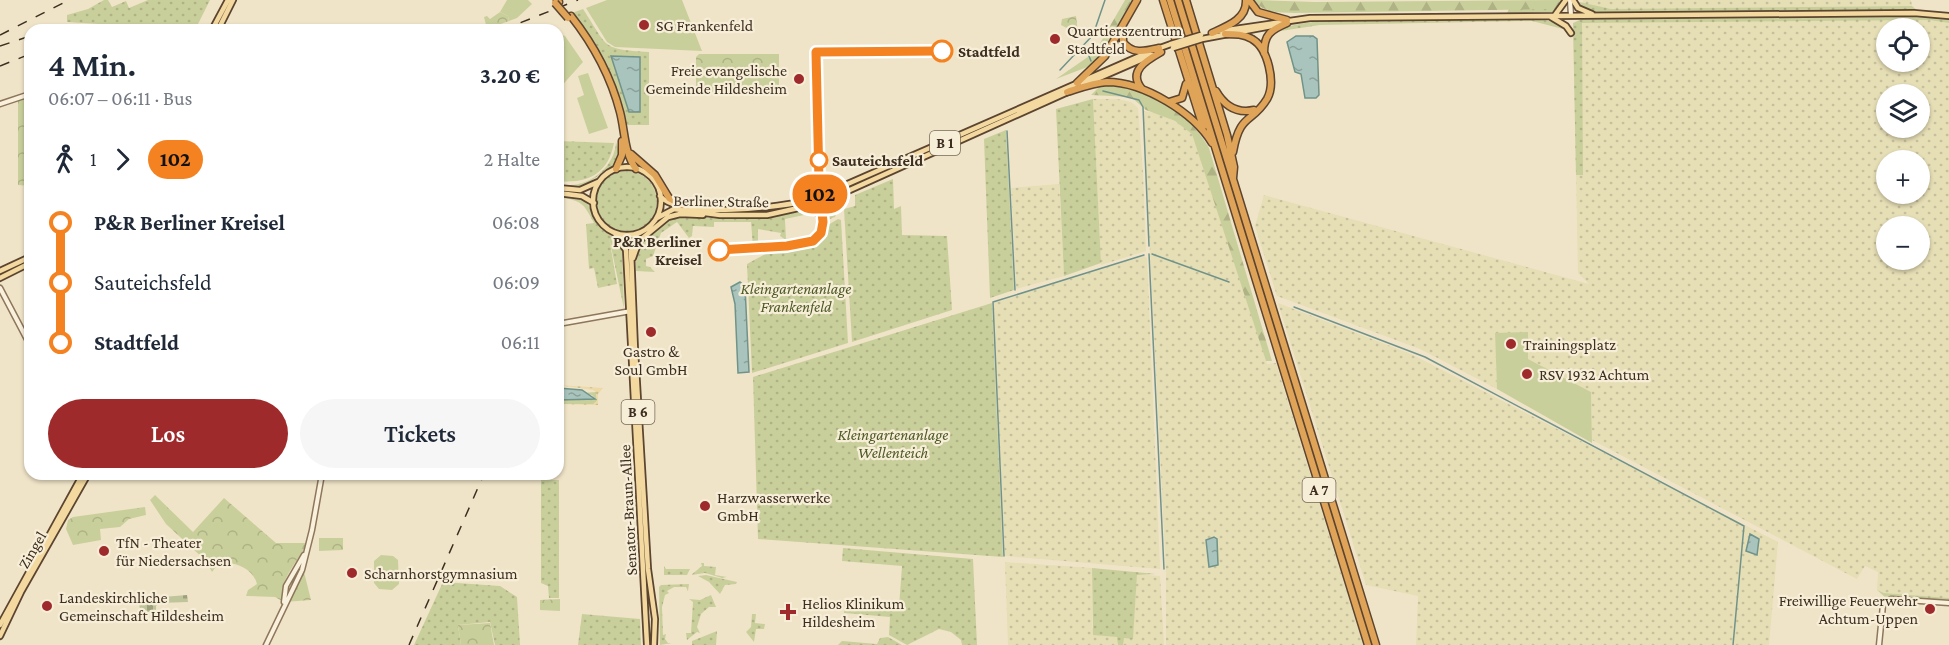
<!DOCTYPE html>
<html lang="de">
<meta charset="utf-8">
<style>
:root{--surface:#fff;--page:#f6f6f7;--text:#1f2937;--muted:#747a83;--accent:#9e2a2b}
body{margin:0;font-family:"Crimson Pro",serif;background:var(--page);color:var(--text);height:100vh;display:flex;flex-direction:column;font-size:22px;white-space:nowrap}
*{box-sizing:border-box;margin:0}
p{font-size:20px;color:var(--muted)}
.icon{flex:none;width:33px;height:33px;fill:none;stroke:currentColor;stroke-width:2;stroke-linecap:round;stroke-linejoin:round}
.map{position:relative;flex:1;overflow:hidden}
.drawer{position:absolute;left:24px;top:24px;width:540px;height:456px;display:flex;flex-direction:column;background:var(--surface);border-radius:18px;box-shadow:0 2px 4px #0004}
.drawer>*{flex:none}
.badge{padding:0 12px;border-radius:20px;font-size:21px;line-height:39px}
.tools{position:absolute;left:1876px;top:18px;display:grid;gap:12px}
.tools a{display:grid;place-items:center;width:54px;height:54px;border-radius:50%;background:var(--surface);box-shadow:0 2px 4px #0004;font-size:30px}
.map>.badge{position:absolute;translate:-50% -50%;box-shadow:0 0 0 3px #fff}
.legs{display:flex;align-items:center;gap:9px;height:66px;padding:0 24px;font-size:20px}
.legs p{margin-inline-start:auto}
.headline{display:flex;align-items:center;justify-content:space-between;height:102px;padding:0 24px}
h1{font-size:33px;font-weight:600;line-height:45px}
.cta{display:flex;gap:12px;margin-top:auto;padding:12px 24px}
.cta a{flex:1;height:69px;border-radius:36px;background:var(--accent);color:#fff;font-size:24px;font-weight:600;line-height:69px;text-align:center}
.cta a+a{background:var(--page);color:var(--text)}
ul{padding:0 24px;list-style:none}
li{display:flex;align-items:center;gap:21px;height:60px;font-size:22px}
li i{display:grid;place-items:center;width:9px;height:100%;margin:0 8px;background:currentColor}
li i::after{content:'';width:15px;height:15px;margin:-8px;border:4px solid;border-radius:50%;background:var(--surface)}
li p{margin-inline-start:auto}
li:first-child i{background:linear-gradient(#0000 50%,currentColor 0)}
li:last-child i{background:linear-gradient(currentColor 50%,#0000 0)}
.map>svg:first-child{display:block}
</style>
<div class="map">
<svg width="1949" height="645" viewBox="0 0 1949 645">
<defs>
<pattern id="farmland-dots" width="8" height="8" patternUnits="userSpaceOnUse" patternTransform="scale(1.5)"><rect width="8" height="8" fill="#e6deb5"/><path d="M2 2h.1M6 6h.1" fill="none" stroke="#c6bf9b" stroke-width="1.8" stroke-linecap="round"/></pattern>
<pattern id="grass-dots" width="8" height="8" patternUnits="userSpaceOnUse" patternTransform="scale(1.5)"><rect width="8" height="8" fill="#c9cf9b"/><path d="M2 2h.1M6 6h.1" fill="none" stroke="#aeb285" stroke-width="1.8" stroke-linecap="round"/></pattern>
<pattern id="forest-firs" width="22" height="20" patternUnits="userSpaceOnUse" patternTransform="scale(1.5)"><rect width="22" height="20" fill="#c9cf9b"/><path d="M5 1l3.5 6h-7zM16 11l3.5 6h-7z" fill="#aeb285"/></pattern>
<pattern id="sand-dots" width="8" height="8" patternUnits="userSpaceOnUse" patternTransform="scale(1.5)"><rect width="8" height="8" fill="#ecd9a5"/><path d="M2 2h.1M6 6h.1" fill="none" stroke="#cbbb8e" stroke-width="1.8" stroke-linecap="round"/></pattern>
<pattern id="cemetery-stones" width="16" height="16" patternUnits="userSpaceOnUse" patternTransform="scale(1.5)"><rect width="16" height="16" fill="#bfc49a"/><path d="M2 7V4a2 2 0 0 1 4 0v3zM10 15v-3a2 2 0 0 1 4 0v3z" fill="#9ca07d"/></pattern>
<pattern id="park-crowns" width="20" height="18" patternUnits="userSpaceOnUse" patternTransform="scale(1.5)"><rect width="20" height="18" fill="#c9cf9b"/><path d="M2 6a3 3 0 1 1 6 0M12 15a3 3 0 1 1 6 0" fill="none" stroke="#aeb285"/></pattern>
<pattern id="water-ripples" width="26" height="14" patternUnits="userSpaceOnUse" patternTransform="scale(1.5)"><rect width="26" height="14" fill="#a9c4bc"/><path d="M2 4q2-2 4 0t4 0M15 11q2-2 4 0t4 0" fill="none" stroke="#8ba098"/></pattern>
</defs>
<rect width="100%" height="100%" fill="#f0e4c8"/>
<!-- farmland -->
<path fill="url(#farmland-dots)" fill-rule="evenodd" d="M1583,0H1911L1912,6L1611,9L1583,4Z
M1776,20H1929L1949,23V598L1883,593L1877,590L1878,572L1865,566L1857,579L1592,440L1591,392L1528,359L1495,333L1497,389L1420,349L1277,296L1255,226L1264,195L1589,284L1578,273L1573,23ZM1887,28H1920V62H1887ZM1887,94H1920V128H1887ZM1887,160H1920V194H1887ZM1887,226H1920V260H1887Z
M1093,99H1117L1131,102L1138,108L1143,173L1146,251L1101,265Z
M1143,111L1156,113L1183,125L1194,135L1199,145L1267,364L1276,363L1363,645H1166V574Z
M1059,184L1064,276L1016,289L1011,188Z
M1144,256L1147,258L1160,569L1005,556L993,303Z
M1278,303L1411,354L1778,542L1769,645H1416L1418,596L1366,585Z
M1005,562L1092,568V628L1118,637V645H1008Z
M1137,574L1160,576L1164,645H1123V638H1133Z"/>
<!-- grass -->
<path fill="url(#grass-dots)" d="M104,0H108L112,7L126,1L129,8L148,0H210L195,30L67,22V15L88,9Z
M1562,0L1556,11L1552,12L1507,13L1509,9H1555Z
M1575,1L1611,9L1912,6L1924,16L1949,18V23L1929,20L1582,23L1583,175H1576L1573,23L1584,18L1583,9Z
M583,9C609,48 600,49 649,52V125H625L608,69L572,13Z
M1532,18L1560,23L1563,29L1532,21L1320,25L1274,32C1307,11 1483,19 1532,18Z
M1093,99L1101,263L1064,276L1056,109Z
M1006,130L1014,290L990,298L984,139Z
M558,141L614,143C608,174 588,184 558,181Z
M616,142L619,151L615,165C597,172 590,190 568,188V185C591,186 615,166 616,142Z
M595 202a31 31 0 1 1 62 0a31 31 0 1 1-62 0Z
M893,179L894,209L901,206L902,235L947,236L952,310L852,342L844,209L855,206V195Z
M558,193C603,201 580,206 603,228C609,234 616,237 622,244L624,309L609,237L617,284L598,288L594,268L589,269L586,224L594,223C583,202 582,201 558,197Z
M841,200L835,217L827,220L828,208Z
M812,210L819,216V222L818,216L809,214L785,219L786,240L780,236L781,233L758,229V244L753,247L751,222H714V227L693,226L692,236L689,238L677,222L661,233L653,256L646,259V266L650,267L655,272L636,271L635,256L640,244L671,218H758Z
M838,219L841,220L848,343L752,373L747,264L769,252L814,244L821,240L828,225Z
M992,303L1003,557L758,539L753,377Z
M596,392L597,401L594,404H558V400L595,399L592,395L582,393Z
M541,480H559V598H549L548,586L541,583Z
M843,548L973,559L977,645H962L961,640L951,632L939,629L907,645L889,635L890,617L844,613L845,602L899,607L902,566L842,561Z
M701,563H704V566L716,567L715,575L727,577L722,578L705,573L691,575L702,566Z
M664,566L666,569H690L687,575H664Z
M1092,568L1156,574L1137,575L1133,639L1124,638L1123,645H1118L1117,637L1093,635Z
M706,575L737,582L736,584L725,585L720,594L709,582L698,576Z
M443,582L500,586L517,597L520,645H495L490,622L458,625L461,645H414Z
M689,584L688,591L686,587H674L667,591L669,593L665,595L662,607L663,635L666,634L665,639L668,643H672L660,645L659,587L661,585Z
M1877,590L1884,593L1949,598V601L1886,598Z
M711,595L716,607H709L701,614L697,627L700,633L697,632L687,640L686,633H691L693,602L689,599L700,600Z
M582,614L640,619L641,645H578Z
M752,614H756L755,623L765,624L764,629H756L754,642L746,632L751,627Z
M717,631L716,645H692V641Z
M880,638L888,637L902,645H838L842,641L877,644Z"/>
<!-- forest -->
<path fill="url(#forest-firs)" d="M1125,0H1132L1097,60L1090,66L1056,79L1095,52Z
M1254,0L1315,2L1562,0L1555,9L1295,13C1280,12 1264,14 1254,0Z
M1101,85C1144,87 1188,110 1209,148L1272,361H1266L1192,134L1175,121L1146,110L1131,97L1091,95Z"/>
<!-- sand -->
<path fill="url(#sand-dots)" d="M558,385L603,388L598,394V405H558L593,404L597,401L596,392L593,390Z"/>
<!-- cemetery -->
<path fill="url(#cemetery-stones)" d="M187,595L188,602L159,603L156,606V613L141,614L138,599Z"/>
<!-- park -->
<path fill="url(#park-crowns)" d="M500,12L508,16L509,21L487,29L484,17L487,16L490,19Z
M1076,16L1078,34L1061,25L1062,19Z
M699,54H779V92L696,93V57Z
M30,96V186L18,185V100Z
M155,495L193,532L224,498L276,543H307C299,561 277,581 284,602L294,590L304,572L311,600L284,602L275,597L246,596L248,590L257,584C253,568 233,560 218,564L212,572L206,561L166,524L150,500Z
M145,507L146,515L129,519L120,527L100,529L101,540L73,545L66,529L68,520L73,517Z
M319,538H343V550L319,551Z
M560,599V611L540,610V600Z
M490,623L494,645H461L458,625Z"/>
<!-- pitch -->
<path fill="#c9cf9b" d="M507,0H528L532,4L517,18L509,21L508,16L500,12Z
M607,0H682L702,51L615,47L607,42L586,8Z
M558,34L565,36L583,62L558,90Z
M588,73L608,128L589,134L577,98L584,95L578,76Z
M1528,332V359L1591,392L1592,443L1497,389L1495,333Z
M229,510L244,523L237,532L223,518V513Z
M381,555L393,556L398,560L399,584L392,590L379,589L374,583V561Z"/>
<!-- water -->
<path fill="url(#water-ripples)" stroke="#6f938a" stroke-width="1.5" d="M1296,36H1313L1317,39L1319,95L1316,98H1305L1301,74L1295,72L1287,42Z
M611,56L640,57V112H629Z
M740,282L745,286L749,372L738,373L735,304L731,287Z
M558,388L582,390L595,399L558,400Z
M1750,534L1759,539L1757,555L1746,551Z
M1214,537L1217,539L1218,565L1209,567L1206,540Z"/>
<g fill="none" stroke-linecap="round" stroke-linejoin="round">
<!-- stream -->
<path stroke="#6f938a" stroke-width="1.5" d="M1085,46L1091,61
M1060,70L1093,35L1105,0
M1103,91L1139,100L1143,107L1149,246
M1007,131L1015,290
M1149,254L1164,569
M1152,254L1229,282
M1294,307L1425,357L1744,526L1733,645
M1004,556L993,302L1144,255"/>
<defs>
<path id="minor" d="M1570,0L1571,15
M0,104L30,94
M0,288L30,345
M558,324L631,311
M284,602L286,586L304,555
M266,645L302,570L312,530L322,474
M1879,645L1883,605L1891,599L1949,603"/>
<path id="major" d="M1573,0L1578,8L1592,14
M1555,15L1566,0
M1551,17L1566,26L1571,33
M212,30L228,0
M218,30L233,0
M1221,31L1310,18L1914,13L1949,16
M1202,39L1282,24
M1157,49L1171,44
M1083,85L1152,55
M593 201a34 34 0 1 1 68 0a34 34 0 1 1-68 0Z
M558,188L580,190L598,182
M558,193L582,196L594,203
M660,196C681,220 781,207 811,200L1149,52
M807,200L814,195L819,185
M811,208L822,217
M657,218L674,209L720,215H767L821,203L1070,91
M615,233L626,250L647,645
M637,234L631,251L635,350L648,569L655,619L654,645
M633,258L639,241L668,217L680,214L703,215
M0,271L30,257
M0,278L30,263
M0,625L83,474
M0,636L21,592L88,474"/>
<path id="highway" d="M557,0L559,2
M1163,0L1203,127
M1170,0L1368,645
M1178,0L1376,645
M1186,0L1227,135L1234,167L1233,178
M1249,0L1258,12L1287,20
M571,16C593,44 611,77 620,112C625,131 624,153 636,169
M1123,29V42C1132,55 1146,51 1159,48
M1212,33C1228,26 1247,19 1246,0
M1225,34C1235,34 1244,34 1252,39C1268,48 1276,83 1267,99C1252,124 1240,112 1233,152
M1264,53C1264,34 1271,30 1287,23
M1077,83L1105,56L1137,0
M1142,89C1127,71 1147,60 1161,52
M1216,91C1224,105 1236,114 1254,110
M1067,92C1080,88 1093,83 1107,82C1144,82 1194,113 1212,143
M1169,102L1182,98L1186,84
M631,154L655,175L669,198L682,205
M616,169L622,155V141"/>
</defs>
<!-- minor casing -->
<use href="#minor" stroke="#8d765c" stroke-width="7"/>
<!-- major casing -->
<use href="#major" stroke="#5b4430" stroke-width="8"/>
<!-- highway casing -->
<use href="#highway" stroke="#5b4430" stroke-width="9"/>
<!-- minor -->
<use href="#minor" stroke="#faf1dc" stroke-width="4"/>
<!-- major -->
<use href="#major" stroke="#f3d9a0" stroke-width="4.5"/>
<!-- highway -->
<use href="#highway" stroke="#e0a458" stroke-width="6"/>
<!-- rail -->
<path stroke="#3d2e20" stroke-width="1.5" stroke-dasharray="10 10" stroke-linecap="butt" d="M37,30C76,22 119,24 158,30
M502,30L578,0
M0,35L69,0
M0,46L30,36
M0,66L30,54
M409,645L484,474"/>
<defs>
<path id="major-bridge" d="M1171,44L1201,35
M1173,48L1202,39"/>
<path id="highway-bridge" d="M555,3L568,18"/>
</defs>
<!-- major-bridge casing -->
<use href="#major-bridge" stroke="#5b4430" stroke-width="8" stroke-linecap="butt"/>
<!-- highway-bridge casing -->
<use href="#highway-bridge" stroke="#5b4430" stroke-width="9" stroke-linecap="butt"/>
<!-- major-bridge -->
<use href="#major-bridge" stroke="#f3d9a0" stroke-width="4.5"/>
<!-- highway-bridge -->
<use href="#highway-bridge" stroke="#e0a458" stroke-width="6"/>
</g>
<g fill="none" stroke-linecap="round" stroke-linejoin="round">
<defs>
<path id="line-1" d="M719,250L787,246L813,241L821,233L823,222L819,182L816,52L942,51"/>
</defs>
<!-- line-1 casing -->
<use href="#line-1" stroke="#fff" stroke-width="14"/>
<!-- line-1 -->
<use href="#line-1" stroke="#f58220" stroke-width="9"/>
</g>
<!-- markers -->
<g fill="#9e2a2b" stroke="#f7eed8" stroke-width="2">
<circle cx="644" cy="25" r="6"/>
<circle cx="1055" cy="39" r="6"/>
<circle cx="799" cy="79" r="6"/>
<circle cx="651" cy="332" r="6"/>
<circle cx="1511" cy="344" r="6"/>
<circle cx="1527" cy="374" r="6"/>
<circle cx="705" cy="506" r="6"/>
<circle cx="104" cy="551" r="6"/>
<circle cx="352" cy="573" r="6"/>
<circle cx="47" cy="606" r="6"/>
<circle cx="1930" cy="609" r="6"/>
<path d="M785 603h6v6h6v6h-6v6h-6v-6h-6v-6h6z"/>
</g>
<g fill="#fff" stroke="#f58220" stroke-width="3">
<circle cx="942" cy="51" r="10"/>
<circle cx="819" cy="160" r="8"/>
<circle cx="719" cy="250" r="10"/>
</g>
<g text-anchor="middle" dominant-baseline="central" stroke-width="4.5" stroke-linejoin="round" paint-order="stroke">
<!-- shield labels -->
<g fill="#f7eed8" stroke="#756857" stroke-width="1.5">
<rect x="930" y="131" width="30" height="24" rx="4.5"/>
<rect x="621.5" y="400" width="33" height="24" rx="4.5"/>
<rect x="1302.5" y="478" width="33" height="24" rx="4.5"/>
</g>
<g font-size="15" font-weight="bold" fill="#3d2e20">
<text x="945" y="143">B 1</text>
<text x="638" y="412">B 6</text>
<text x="1319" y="490">A 7</text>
</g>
<!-- poi labels -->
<g font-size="16" fill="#3d2e20" stroke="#f7eed8" text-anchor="start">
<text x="656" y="25">SG Frankenfeld</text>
<text x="1067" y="30">Quartierszentrum<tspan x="1067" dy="18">Stadtfeld</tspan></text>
<text x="787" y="70" text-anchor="end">Freie evangelische<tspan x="787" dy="18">Gemeinde Hildesheim</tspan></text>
<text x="1523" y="344">Trainingsplatz</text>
<text x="651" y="351" text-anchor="middle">Gastro &amp;<tspan x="651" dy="18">Soul GmbH</tspan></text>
<text x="1539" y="374">RSV 1932 Achtum</text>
<text x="717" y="497">Harzwasserwerke<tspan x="717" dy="18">GmbH</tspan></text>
<text x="116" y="542">TfN - Theater<tspan x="116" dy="18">für Niedersachsen</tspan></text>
<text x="364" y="573">Scharnhorstgymnasium</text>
<text x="59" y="597">Landeskirchliche<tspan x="59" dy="18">Gemeinschaft Hildesheim</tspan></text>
<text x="1918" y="600" text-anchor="end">Freiwillige Feuerwehr<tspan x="1918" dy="18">Achtum-Uppen</tspan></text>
<text x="802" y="603">Helios Klinikum<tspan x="802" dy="18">Hildesheim</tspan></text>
</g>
<!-- stop labels -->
<g font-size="16" font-weight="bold" fill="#3d2e20" stroke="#f7eed8" text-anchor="start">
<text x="958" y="51">Stadtfeld</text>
<text x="832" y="160">Sauteichsfeld</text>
<text x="702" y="241" text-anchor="end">P&amp;R Berliner<tspan x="702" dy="18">Kreisel</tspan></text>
</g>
<!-- street labels -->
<g font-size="16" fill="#3d2e20" stroke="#f7eed8">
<text transform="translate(721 201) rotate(1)">Berliner Straße</text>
<text transform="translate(628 510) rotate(-93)">Senator-Braun-Allee</text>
<text transform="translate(32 550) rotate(-60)">Zingel</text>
</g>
<!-- park labels -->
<g font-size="16" font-style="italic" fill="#4d5a26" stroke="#f7eed8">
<text x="796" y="288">Kleingartenanlage<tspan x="796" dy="18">Frankenfeld</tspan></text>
<text x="893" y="434">Kleingartenanlage<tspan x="893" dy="18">Wellenteich</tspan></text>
</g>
</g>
</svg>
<div class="tools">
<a><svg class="icon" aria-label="locate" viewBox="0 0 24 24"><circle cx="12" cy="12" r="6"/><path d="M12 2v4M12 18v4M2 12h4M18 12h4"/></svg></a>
<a><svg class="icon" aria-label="layers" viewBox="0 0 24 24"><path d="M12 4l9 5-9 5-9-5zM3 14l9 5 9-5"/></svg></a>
<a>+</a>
<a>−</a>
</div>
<b class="badge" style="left:820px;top:194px;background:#f58220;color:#111">102</b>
<section class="drawer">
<div class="headline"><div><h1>4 Min.</h1><p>06:07 – 06:11 · Bus</p></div><b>3.20 €</b></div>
<div class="legs"><svg class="icon" aria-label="walk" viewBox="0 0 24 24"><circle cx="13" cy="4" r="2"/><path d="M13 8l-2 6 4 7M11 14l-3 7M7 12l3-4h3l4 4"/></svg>1<svg class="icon" aria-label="forward" viewBox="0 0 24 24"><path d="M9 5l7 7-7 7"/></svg><b class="badge" style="background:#f58220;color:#111">102</b><p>2 Halte</p></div>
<ul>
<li><i style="color:#f58220"></i><b>P&amp;R Berliner Kreisel</b><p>06:08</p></li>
<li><i style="color:#f58220"></i><span>Sauteichsfeld</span><p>06:09</p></li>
<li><i style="color:#f58220"></i><b>Stadtfeld</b><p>06:11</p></li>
</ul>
<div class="cta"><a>Los</a><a>Tickets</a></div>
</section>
</div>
